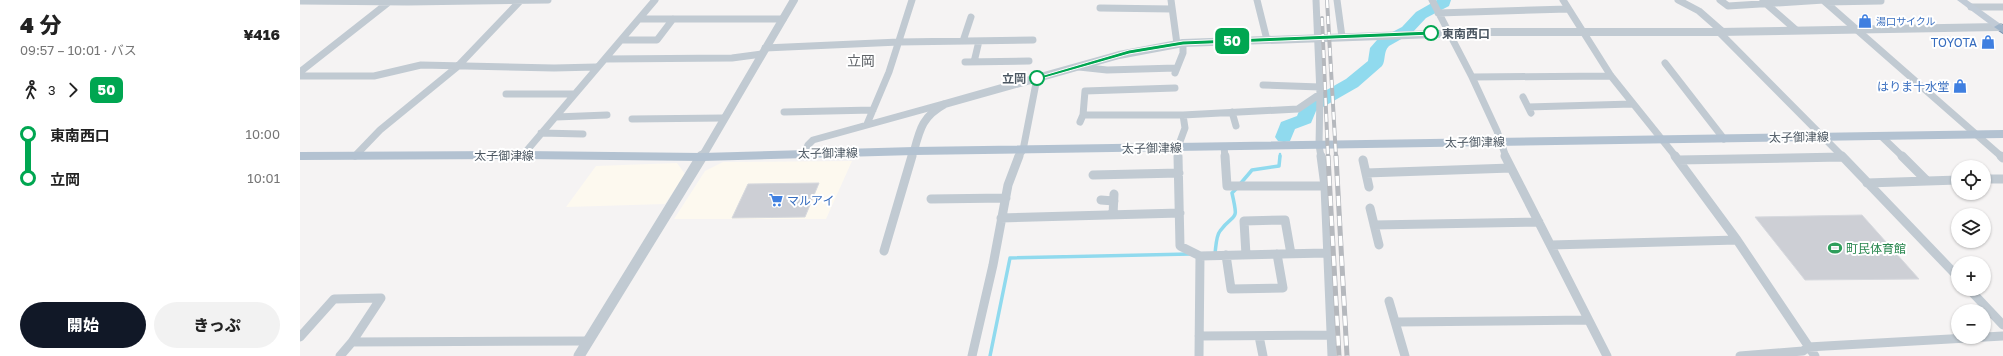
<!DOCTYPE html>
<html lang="ja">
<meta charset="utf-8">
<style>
:root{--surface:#fff;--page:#f2f2f2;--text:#222;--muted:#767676;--accent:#111827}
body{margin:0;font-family:"Golos Text","Noto Sans JP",sans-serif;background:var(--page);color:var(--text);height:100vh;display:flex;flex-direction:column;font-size:15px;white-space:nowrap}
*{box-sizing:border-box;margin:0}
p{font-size:13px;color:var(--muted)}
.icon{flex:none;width:22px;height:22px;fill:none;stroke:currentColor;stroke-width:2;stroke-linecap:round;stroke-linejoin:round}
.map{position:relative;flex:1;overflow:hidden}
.sheet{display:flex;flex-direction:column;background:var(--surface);width:300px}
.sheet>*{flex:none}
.badge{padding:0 8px;border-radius:6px;font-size:14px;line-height:26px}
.controls{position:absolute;left:1651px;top:160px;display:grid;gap:8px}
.controls a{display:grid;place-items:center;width:40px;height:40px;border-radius:50%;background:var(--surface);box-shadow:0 1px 3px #0004;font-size:20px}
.map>.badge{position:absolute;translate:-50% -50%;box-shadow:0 0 0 2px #fff}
.legs{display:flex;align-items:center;gap:6px;height:44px;padding:0 20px;font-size:13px}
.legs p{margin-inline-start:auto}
.summary{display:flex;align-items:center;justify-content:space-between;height:68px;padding:0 20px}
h1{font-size:22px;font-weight:800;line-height:30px}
.cta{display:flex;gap:8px;margin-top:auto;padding:8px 20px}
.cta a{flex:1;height:46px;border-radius:24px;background:var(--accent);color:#fff;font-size:16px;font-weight:800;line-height:46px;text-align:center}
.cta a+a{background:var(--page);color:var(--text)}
ul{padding:0 20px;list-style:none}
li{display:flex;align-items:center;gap:14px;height:44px;font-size:15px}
li i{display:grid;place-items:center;width:6px;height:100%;margin:0 5px;background:currentColor}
li i::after{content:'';width:10px;height:10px;margin:-5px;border:3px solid;border-radius:50%;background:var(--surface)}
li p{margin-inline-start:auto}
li:first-child i{background:linear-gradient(#0000 50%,currentColor 0)}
li:last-child i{background:linear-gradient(currentColor 50%,#0000 0)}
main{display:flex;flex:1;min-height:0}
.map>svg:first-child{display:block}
</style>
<main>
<section class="sheet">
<div class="summary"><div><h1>4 分</h1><p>09:57 – 10:01 · バス</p></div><b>¥416</b></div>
<div class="legs"><svg class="icon" aria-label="walk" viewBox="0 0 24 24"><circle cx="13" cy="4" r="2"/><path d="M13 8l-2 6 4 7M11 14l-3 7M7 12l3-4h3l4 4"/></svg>3<svg class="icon" aria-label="forward" viewBox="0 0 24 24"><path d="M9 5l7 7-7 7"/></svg><b class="badge" style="background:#00a651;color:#fff">50</b></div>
<ul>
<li><i style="color:#00a651"></i><b>東南西口</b><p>10:00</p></li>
<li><i style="color:#00a651"></i><b>立岡</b><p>10:01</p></li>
</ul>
<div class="cta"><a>開始</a><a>きっぷ</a></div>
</section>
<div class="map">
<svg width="1703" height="356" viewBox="0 0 1703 356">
<rect width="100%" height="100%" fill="#f5f3f3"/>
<!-- commercial -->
<path fill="#fdf9ef" d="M552,161L526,219H374L405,171L423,162Z
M377,163L385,174L365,204L266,207L296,166Z"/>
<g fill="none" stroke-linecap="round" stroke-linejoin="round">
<!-- stream-far1 -->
<path stroke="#90daee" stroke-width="2.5" d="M980,157V154"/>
<!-- stream -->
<path stroke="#90daee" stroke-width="3.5" d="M941,183L952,170L979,166L980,156
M915,253C916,247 916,236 920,231C935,211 939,224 932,193L937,188
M690,356L710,258L890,254"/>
<!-- river -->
<path fill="#90daee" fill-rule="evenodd" d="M1137,0H1151L1149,6L1126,18L1112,33L1089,46C1083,52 1086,60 1082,66L1058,87L1016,111L1011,123L995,129L990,141L984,142L978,141L975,137L981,122L997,116L1002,104L1046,79L1068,61L1070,48L1077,40L1102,27L1116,12Z"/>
</g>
<!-- building -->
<path fill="#cdcfd5" stroke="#d7d9de" d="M519,183L505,217L432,218L448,184Z
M1562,215L1619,279L1505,280L1455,217Z"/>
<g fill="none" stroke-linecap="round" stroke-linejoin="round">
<defs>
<path id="trunk" d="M1699,24L1703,25V33L1694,27Z"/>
</defs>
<!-- trunk casing -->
<use href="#trunk" stroke="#7690ad" stroke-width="2"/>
<!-- minor-far1 -->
<path stroke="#c1cad2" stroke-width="7" d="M871,0L877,44
M957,0L967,40
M1016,0L1020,94L1019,145L1021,157
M1037,0L1042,37
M1132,0L1172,77L1197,131L1206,157
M1263,0L1311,76L1376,157
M1378,0L1399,11L1423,32
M1420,0L1428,6L1524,0
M1523,0L1702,157
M0,1L108,2L248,0
M1463,1L1496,30
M1526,2L1581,1
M1671,7H1703
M800,8L872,9
M1138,13L1268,9
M339,19H483
M1419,32L1543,157
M322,40H357L373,19
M663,41L671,17
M465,48L599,42L733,40
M306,59L432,58L462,54
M665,62L729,61
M674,62L679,41
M1365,63L1424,139
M779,67L807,70L876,68
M0,72L89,2
M875,73L883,53V43
M0,76H74L121,65L254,68L296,67
M1172,77L1311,76
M963,85L1020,87
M206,94H274
M1223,97L1231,113
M1228,107L1332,104
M484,112L573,110
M932,112L936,126
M783,115H883L998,109L1020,94
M256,117L307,115
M332,119L423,118
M780,122L783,115L785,91L875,88
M567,124L589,72L612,0
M241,133L283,134
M1581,136L1603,157
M924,147L925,157
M504,154L508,145L513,140L643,104
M223,155L355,0
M55,156L80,130L157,67L221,0
M612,157L614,151
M718,157L723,150L737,78
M878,157V147L885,128L883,115
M1525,157H1542"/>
<!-- minor -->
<path stroke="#c1cad2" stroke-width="9" d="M878,156L880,246L900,256L1026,253
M925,156L927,186H1025
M1021,156L1025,186L1032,356
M1205,156L1307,356
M1375,156L1437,240L1515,356
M1542,156L1658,277
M1602,156L1627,181
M1701,156L1703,158
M1063,160L1069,187
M1378,160L1542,157
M1066,173L1211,168
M793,175L879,173
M1684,179H1703
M1567,183L1658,180
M631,199L706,198
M801,200L814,201
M1070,208L1079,245
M813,215L814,194
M701,218L880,213
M1074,225L1239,222
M1251,245L1437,240
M584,251L612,156
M926,255L931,289L983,288L977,254
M946,255L944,221L985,220L991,254
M1669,289L1703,325
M1089,301L1105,356
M1097,322L1288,320
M899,336L1031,335
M959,336L963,356
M0,337L34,299L81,298L52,342L40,356
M52,342L288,341
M672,356L693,265L708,185L719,156
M899,356L900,256
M1440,356L1503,351L1508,347L1703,336"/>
<!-- tertiary-far1 -->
<path stroke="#c1cad2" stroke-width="8" d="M614,151C620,128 623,116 645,104L819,55L883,43L1191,32H1419L1699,27
M402,157L494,0"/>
<!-- tertiary -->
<path stroke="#c1cad2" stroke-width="11" d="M279,356L402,156"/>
<!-- secondary -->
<path fill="#c1cbd6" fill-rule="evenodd" d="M1657,0H1667L1702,25L1703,28L1696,29Z"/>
<!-- primary -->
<path fill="#b3c2d1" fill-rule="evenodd" d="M1703,130V138L614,155L402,161L223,159L0,160V152L223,151L402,153L614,147Z"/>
<!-- trunk -->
<use href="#trunk" fill="#9fb4c9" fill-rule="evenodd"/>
<defs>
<path id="rail-far1" d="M1027,0L1036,157
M1022,18L1028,157"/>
<path id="rail" d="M1028,156L1039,356
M1036,156L1047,356"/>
</defs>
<!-- rail-far1 casing -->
<use href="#rail-far1" stroke="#b5b8bd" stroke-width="4"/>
<!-- rail casing -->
<use href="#rail" stroke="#b5b8bd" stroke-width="5"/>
<!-- rail-far1 -->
<use href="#rail-far1" stroke="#fff" stroke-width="2.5" stroke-dasharray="8" stroke-linecap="butt"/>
<!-- rail -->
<use href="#rail" stroke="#fff" stroke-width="3.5" stroke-dasharray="10" stroke-linecap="butt"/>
</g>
<!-- line-1 -->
<path fill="#00a651" stroke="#fff" d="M1131,31L1134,33L1133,35L883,45L829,54L737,80L734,78L829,50L883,41Z"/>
<!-- icons -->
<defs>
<symbol id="shop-bare" viewBox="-9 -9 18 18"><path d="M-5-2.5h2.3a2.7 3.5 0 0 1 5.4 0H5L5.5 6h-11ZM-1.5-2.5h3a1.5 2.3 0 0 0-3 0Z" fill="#3f7fe0" stroke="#fff" stroke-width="2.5" paint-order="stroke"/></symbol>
<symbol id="supermarket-bare" viewBox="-9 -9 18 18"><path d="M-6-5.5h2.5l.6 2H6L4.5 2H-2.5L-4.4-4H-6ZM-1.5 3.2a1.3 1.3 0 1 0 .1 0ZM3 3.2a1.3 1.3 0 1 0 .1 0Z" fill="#3f7fe0" stroke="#fff" stroke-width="2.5" paint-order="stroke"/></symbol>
<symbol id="stadium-bare" viewBox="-9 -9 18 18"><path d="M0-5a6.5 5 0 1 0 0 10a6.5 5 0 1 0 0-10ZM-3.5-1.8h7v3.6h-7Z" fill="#2e9e5b" stroke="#fff" stroke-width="2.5" paint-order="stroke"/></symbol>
</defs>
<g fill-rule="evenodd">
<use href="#shop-bare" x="1555" y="11" width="20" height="20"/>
<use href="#shop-bare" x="1678" y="32" width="20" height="20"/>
<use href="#shop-bare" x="1650" y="76" width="20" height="20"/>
<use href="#supermarket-bare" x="466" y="190" width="20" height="20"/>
<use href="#stadium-bare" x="1525" y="238" width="20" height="20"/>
</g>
<!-- markers -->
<g fill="#fff" stroke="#00a651" stroke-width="2">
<circle cx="1131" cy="33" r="7"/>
<circle cx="737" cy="78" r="7"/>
</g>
<g text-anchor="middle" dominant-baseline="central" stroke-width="4" stroke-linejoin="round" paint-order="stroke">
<!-- far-shop labels -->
<g font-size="10" fill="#366cbe" stroke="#fff" text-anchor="start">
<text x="1576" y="21">湯口サイクル</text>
</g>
<!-- stop labels -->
<g font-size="12" font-weight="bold" fill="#4a5661" stroke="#fff" text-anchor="start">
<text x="1142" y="33">東南西口</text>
<text x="726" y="78" text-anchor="end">立岡</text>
</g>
<!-- shop labels -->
<g font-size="12" fill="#366cbe" stroke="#fff" text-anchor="end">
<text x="1677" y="42">TOYOTA</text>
<text x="1649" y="86">はりま十水堂</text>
<text x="487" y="200" text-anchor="start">マルアイ</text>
</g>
<!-- street labels -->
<g font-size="12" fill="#4a5661" stroke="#fff">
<text transform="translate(1499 137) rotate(-1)">太子御津線</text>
<text transform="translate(1175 142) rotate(-1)">太子御津線</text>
<text transform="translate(852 148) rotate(-1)">太子御津線</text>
<text transform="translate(528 153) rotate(-1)">太子御津線</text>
<text x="204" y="155">太子御津線</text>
</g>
<!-- leisure labels -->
<g font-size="12" fill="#27864d" stroke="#fff" text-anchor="start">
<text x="1546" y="248">町民体育館</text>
</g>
<!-- quarter labels -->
<g font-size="14" fill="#5f6368" stroke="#fff">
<text x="561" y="60">立岡</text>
</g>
</g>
</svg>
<div class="controls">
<a><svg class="icon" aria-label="locate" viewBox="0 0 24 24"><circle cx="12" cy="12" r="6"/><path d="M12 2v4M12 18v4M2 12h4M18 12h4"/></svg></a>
<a><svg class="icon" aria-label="layers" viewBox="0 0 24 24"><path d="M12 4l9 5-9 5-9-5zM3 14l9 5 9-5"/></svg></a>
<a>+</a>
<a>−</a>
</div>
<b class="badge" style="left:932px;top:41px;background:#00a651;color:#fff">50</b>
</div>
</main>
